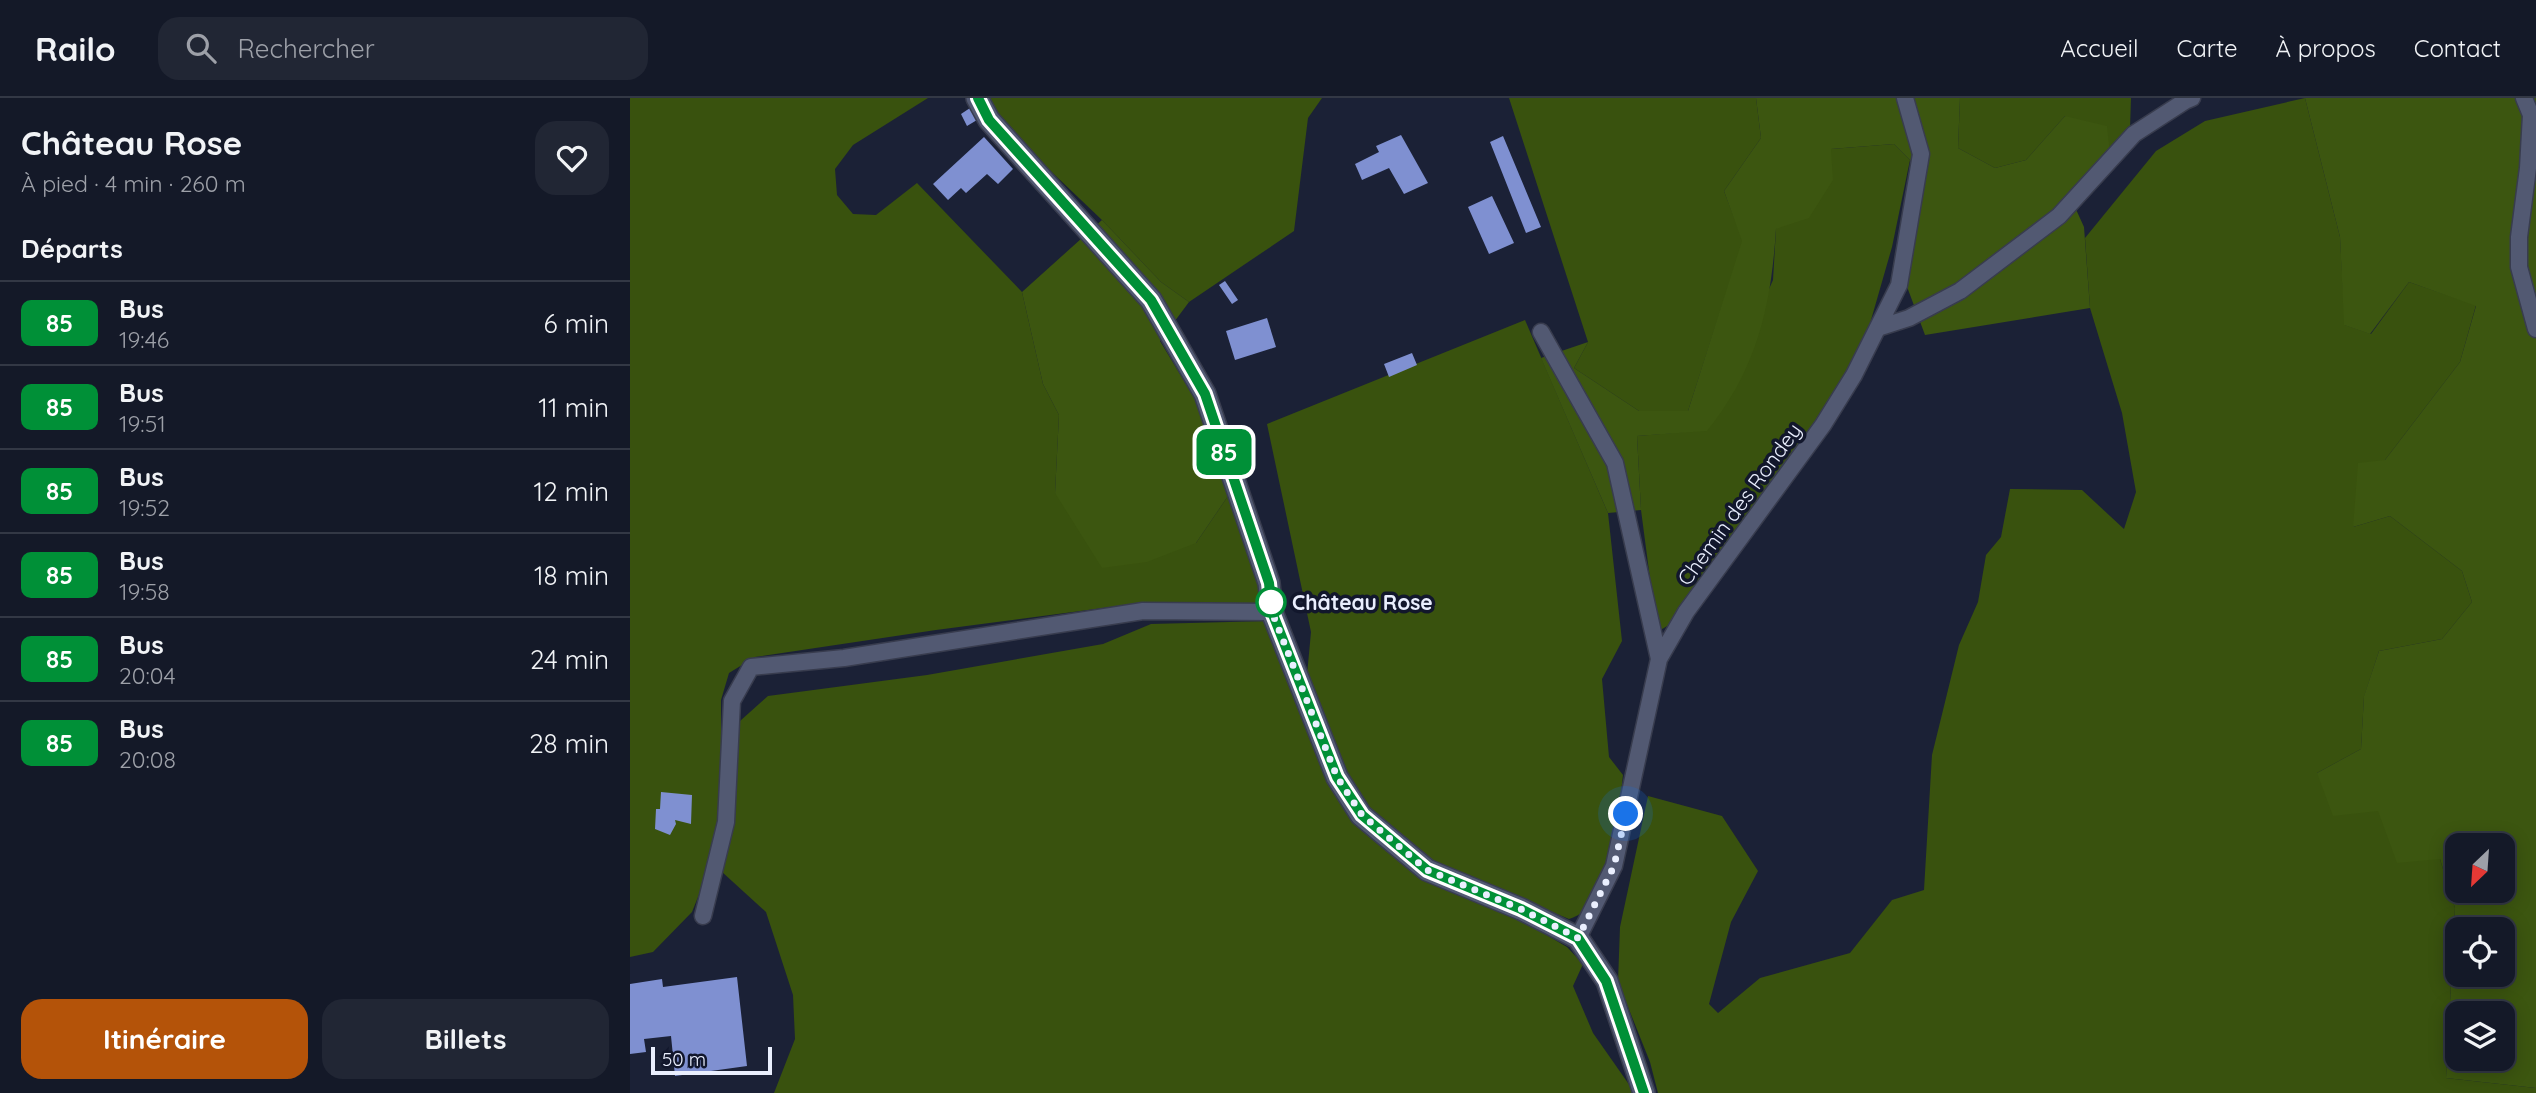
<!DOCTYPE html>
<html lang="fr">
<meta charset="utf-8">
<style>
:root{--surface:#141928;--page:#212634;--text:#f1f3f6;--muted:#9da0a8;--line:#333845;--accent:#b45309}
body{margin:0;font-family:Quicksand,sans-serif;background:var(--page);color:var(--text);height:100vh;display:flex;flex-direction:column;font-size:26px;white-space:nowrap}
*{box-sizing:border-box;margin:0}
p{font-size:23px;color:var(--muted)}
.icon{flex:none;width:38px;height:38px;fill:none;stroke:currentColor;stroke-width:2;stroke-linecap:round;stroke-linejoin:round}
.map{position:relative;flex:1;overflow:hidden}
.sheet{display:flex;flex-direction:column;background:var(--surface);width:630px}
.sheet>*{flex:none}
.badge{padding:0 14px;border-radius:10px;font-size:24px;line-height:46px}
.needle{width:46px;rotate:205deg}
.controls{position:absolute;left:1815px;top:735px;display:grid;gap:14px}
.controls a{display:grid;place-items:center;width:70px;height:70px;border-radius:14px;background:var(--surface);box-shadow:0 4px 18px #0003,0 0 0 2px var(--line);font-size:35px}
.scale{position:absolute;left:21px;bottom:18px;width:121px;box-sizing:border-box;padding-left:7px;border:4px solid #eaeffe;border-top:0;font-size:19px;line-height:24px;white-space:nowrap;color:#eaeffe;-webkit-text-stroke:5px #12172c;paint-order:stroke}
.you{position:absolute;width:35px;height:35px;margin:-18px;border:5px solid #fff;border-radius:50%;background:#1a73e8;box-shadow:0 0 0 10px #1a73e833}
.map>.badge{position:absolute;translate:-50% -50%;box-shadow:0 0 0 4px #fff}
h2{padding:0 21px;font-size:26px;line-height:63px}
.round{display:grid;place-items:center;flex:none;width:74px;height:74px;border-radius:21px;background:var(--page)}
.head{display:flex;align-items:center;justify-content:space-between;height:119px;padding:0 21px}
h1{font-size:33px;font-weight:700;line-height:52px}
.primary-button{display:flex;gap:14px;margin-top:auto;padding:14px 21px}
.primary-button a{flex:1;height:80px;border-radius:21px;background:var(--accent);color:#fff;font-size:28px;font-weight:700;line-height:80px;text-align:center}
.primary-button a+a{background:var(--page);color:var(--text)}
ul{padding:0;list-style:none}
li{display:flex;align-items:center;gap:21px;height:84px;padding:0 21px;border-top:2px solid var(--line)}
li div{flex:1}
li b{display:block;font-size:26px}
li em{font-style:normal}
li .badge{min-width:77px;font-weight:700;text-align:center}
header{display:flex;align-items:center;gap:42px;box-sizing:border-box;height:98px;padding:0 35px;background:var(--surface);border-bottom:2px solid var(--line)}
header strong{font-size:33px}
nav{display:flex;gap:38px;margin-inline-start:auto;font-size:24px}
.search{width:490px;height:63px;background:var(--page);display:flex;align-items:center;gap:18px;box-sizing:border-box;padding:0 24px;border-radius:21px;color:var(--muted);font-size:26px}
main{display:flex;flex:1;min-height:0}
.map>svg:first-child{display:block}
</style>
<header>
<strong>Railo</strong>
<div class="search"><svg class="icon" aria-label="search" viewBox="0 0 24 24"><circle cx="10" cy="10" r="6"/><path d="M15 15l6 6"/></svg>Rechercher</div>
<nav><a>Accueil</a><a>Carte</a><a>À propos</a><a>Contact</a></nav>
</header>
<main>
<section class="sheet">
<div class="head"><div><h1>Château Rose</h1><p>À pied · 4 min · 260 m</p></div><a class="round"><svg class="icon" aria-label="heart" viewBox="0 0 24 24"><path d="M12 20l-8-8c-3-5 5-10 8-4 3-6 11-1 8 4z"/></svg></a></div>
<h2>Départs</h2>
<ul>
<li><span class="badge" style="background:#009037;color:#fff">85</span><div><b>Bus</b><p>19:46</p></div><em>6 min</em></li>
<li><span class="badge" style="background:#009037;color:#fff">85</span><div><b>Bus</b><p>19:51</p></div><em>11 min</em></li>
<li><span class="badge" style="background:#009037;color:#fff">85</span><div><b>Bus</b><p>19:52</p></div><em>12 min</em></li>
<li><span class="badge" style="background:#009037;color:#fff">85</span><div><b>Bus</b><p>19:58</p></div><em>18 min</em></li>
<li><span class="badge" style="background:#009037;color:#fff">85</span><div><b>Bus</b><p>20:04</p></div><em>24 min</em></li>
<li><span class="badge" style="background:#009037;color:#fff">85</span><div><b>Bus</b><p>20:08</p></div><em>28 min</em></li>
</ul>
<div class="primary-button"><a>Itinéraire</a><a>Billets</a></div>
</section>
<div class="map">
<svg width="1906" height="995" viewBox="0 0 1906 995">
<rect width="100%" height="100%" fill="#1b2136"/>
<!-- green -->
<path fill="#39520e" d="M0,0H298L223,47L205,71L207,97L223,116L246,117L287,85L392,194L413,286L429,317L425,395L566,445L598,398L631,489L629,501L621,509L511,505L306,532L125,559L99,575L91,602V640L138,598L297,577L473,546L521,526L638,523L726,725L937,849L953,866L943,888L963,935L1005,995H144L165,941L163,897L136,814L80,763L76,779L62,814L23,854L0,859Z
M353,0H692L678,20L664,133L559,204L531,184L472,122L362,17Z
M879,0H1126L1131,40L1094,93L1113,143L1058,313H1009L944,270L958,244Z
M1330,0H1501L1500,31L1480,56L1435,18L1396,62L1365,70L1328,50Z
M1675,0L1710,139L1715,227L1741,236L1779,184L1846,207L1830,264L1755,362L1723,429L1760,418L1832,473L1842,504L1812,541L1749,553L1734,599L1731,651L1687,675L1748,712L1810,761L1825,810L1816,980L1906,990V995H1028L1020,964L988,884L990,829L1018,698L1092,718L1128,773L1101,824L1079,906L1088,915L1130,880L1220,855L1262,802L1294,792L1302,657L1329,547L1348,504L1356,457L1371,439L1380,391L1452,392L1494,431L1506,394L1492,315L1460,210L1455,140L1526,53L1575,23Z
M1264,46L1280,62L1262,149L1239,229L1213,285L1188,324L1039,527L1027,534L1011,412L1007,338L1077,332L1143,182L1146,131L1201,51Z
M895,222L978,415L992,543L972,581L979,659L993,677C988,718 987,807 939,821L813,769L786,754L740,714L717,681L677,577L681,534L637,326Z"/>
<!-- forest -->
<path fill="#3c5610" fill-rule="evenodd" d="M1126,0H1330L1328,50L1365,70L1396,62L1435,18L1477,28L1480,56L1439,96L1454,129L1460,210L1295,237L1276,186L1294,76L1264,46L1201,51L1203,82L1179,120L1146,131C1141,209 1127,271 1077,333L1007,338L1011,412L978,415L911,260L958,244L944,270L1009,313H1058L1112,143L1094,93L1131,40Z
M1675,0H1906V990L1816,980L1825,810L1810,761L1767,765L1748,713L1703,718L1687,675L1731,651L1734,598L1749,553L1812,541L1842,504L1832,473L1760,418L1723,429L1728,365L1755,362L1830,264L1846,208L1779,184L1740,236L1714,227L1710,139ZM1827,747H1872V793H1827ZM1827,831H1872V877H1827ZM1827,915H1872V961H1827Z
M472,122L531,184L559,204L530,243L565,301L598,398L566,445L517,464L472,470L425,395L429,317L413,286L392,194Z"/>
<!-- building -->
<path fill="#7f90d1" d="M340,10L347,22L337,28L331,16Z
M771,37L798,85L774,96L759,70L732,82L725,66L749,54L746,48Z
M873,38L911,129L896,135L860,44Z
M354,39L383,71L368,86L357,76L336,95L331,90L318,102L303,86Z
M862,98L884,145L859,156L838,109Z
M595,183L608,202L602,206L589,187Z
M637,220L646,249L605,262L596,233Z
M782,255L787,267L759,279L754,266Z
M31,694L62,697L61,726L45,722L46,726L40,737L25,731L26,711H30Z
M107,879L117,968L45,978L41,938L14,941L16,954L0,956V886L32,881L33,889Z"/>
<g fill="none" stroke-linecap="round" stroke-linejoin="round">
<defs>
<path id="street" d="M1894,0L1901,17L1898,70L1889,139V169L1906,231
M1248,230L1279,220L1330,193L1429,118L1504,36L1555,3L1562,0
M911,234L985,365L1029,561
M73,818L96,724L102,603L121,569L214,560L513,513L642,514
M948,840L984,768L1029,561L1056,514L1193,327L1224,277L1269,187L1291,56L1275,0"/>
<path id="secondary" d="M347,0L359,22L521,202L575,296L639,485L642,514L707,679L731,717L797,772L891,811L948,840L977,883L1014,995"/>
</defs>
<!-- street casing -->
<use href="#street" stroke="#383c4e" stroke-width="19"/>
<!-- secondary casing -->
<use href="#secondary" stroke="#383c4e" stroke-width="24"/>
<!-- street -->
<use href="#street" stroke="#525972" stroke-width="16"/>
<!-- secondary -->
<use href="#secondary" stroke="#525972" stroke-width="21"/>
</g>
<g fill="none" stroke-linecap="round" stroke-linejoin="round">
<defs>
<path id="line" d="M348,0L359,22L521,202L575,296L639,485L642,514L707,679L732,717L797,772L891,811L948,840L976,883L1014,995"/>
</defs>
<!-- line casing -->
<use href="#line" stroke="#fff" stroke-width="16"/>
<!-- line -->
<use href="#line" stroke="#009037" stroke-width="10"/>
<!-- walk -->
<path stroke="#eaeffe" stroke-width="7" stroke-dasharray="0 12.6" d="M641,504L640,500L642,514L707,679L732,717L797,772L891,811L948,840L984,768L996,716"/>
</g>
<!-- markers -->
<circle fill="#fff" stroke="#009037" stroke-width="3.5" cx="641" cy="504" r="14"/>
<g text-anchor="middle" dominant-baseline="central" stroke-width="7" stroke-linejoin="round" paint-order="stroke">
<!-- street labels -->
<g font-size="21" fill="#eaeffe" stroke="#12172c">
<text transform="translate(1109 406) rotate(-54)">Chemin des Rondey</text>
</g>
<!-- stop labels -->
<g font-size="21" font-weight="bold" fill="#eaeffe" stroke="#12172c" text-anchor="start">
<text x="662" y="504">Château Rose</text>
</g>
</g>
</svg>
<div class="controls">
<a><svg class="needle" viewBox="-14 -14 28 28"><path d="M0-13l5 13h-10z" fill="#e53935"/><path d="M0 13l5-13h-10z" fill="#9da0a8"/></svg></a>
<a><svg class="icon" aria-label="locate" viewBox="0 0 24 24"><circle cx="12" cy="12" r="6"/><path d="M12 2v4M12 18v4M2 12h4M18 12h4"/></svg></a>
<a><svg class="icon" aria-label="layers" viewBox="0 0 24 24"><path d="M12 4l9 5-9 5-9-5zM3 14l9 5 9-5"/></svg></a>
</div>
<div class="scale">50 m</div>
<div class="you" style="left:996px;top:716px"></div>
<b class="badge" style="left:594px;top:354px;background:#009037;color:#fff">85</b>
</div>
</main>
